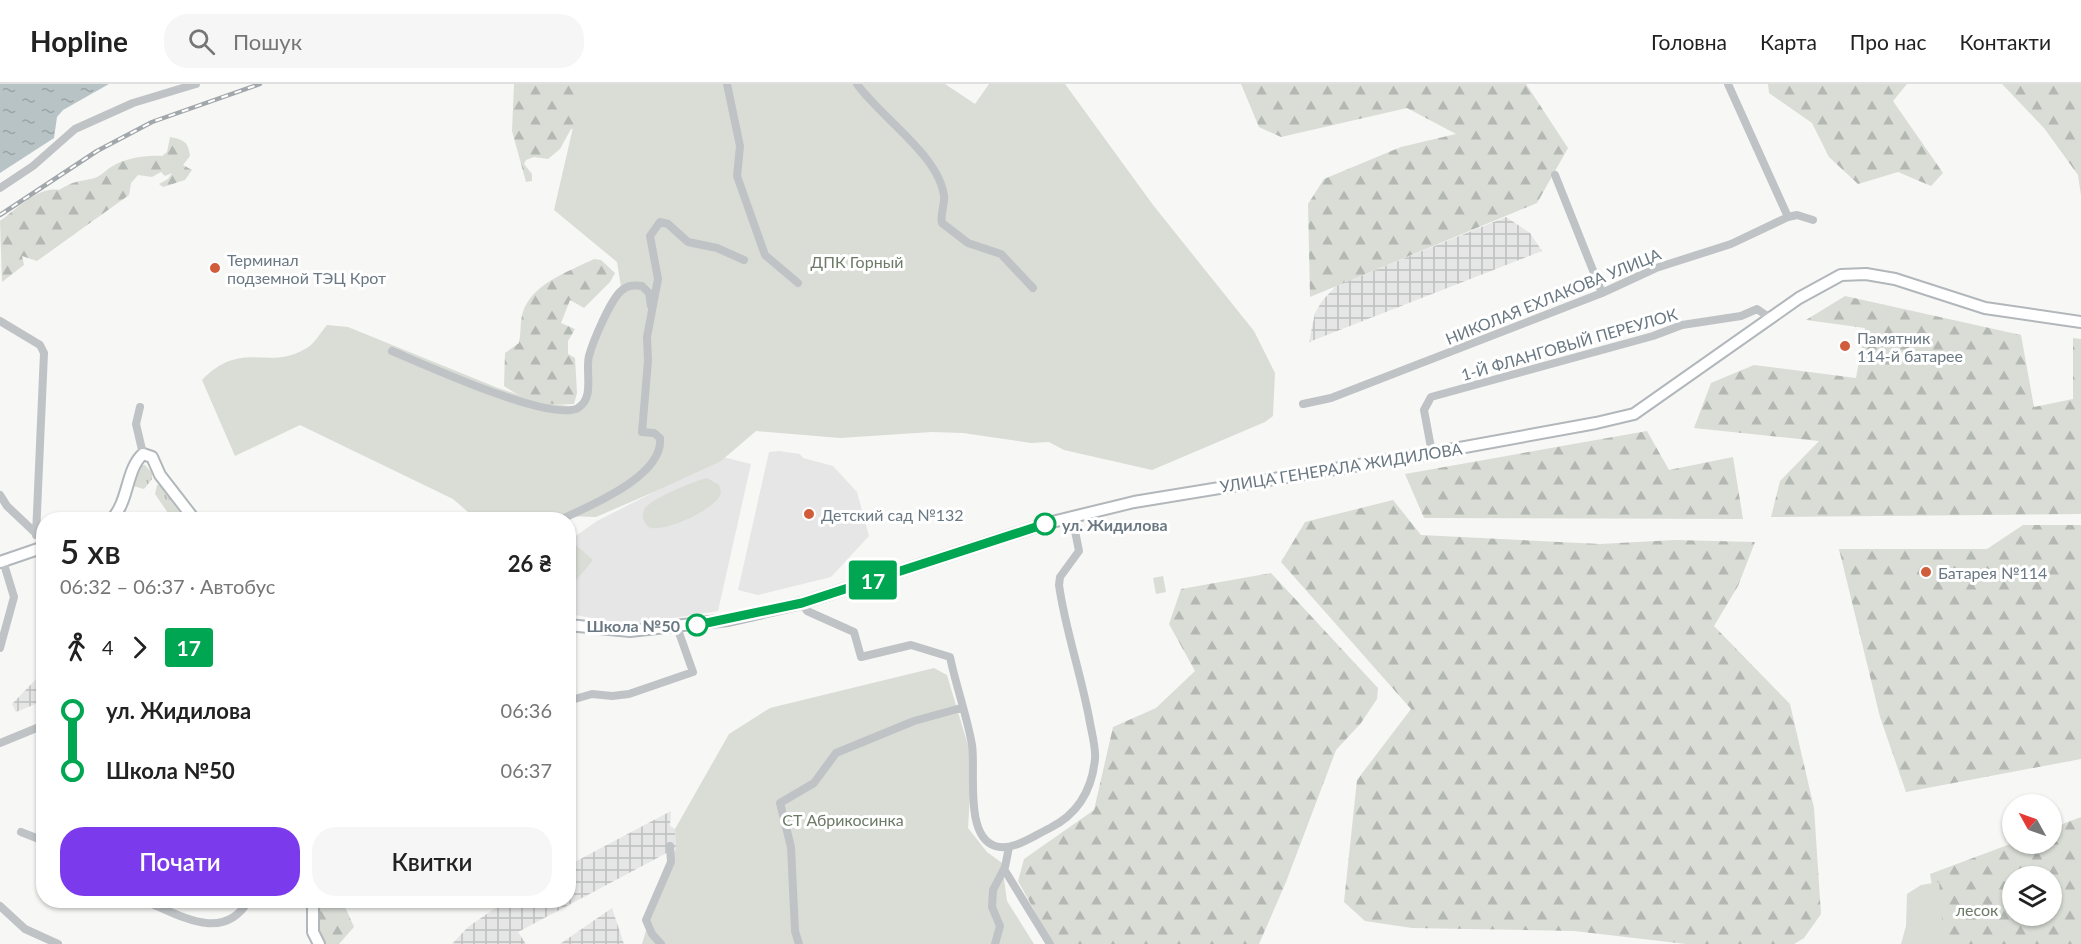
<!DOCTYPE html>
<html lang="uk">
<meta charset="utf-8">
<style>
:root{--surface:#fff;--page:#f6f6f6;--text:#222;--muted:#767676;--line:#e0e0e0;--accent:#7c3aed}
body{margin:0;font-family:Lato,sans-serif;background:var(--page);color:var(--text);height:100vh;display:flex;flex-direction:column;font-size:22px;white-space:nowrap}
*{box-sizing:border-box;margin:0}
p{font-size:20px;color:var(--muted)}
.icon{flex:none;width:33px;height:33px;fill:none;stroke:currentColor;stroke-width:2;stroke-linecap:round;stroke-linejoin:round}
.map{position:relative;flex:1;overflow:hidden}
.side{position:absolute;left:36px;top:428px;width:540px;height:396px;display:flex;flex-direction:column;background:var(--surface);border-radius:24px;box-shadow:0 2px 4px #0004}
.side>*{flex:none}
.badge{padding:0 12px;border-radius:4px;font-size:21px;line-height:39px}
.needle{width:39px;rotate:310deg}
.tools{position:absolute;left:2002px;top:710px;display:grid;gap:12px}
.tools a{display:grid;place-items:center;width:60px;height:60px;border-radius:50%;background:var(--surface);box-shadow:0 2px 4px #0004;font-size:30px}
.map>.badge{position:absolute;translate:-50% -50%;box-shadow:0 0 0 3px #fff}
.legs{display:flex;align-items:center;gap:9px;height:66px;padding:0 24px;font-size:20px}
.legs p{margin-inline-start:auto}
.headline{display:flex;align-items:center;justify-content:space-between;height:102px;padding:0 24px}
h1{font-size:33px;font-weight:600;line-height:45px}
.button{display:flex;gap:12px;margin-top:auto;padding:12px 24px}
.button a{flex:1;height:69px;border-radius:24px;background:var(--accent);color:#fff;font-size:24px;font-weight:600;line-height:69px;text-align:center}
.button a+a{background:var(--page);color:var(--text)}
ul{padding:0 24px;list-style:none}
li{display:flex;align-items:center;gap:21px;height:60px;font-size:22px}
li i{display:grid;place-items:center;width:9px;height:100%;margin:0 8px;background:currentColor}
li i::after{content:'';width:15px;height:15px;margin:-8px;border:4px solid;border-radius:50%;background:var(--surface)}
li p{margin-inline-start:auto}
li:first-child i{background:linear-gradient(#0000 50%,currentColor 0)}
li:last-child i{background:linear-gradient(currentColor 50%,#0000 0)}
header{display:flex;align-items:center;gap:36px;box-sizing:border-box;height:84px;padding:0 30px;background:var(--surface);border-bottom:2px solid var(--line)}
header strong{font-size:28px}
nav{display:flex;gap:33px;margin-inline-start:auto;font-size:21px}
.search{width:420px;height:54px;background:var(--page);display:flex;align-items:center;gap:15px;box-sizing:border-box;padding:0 21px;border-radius:24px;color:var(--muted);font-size:22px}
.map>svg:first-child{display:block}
</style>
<header>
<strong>Hopline</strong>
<div class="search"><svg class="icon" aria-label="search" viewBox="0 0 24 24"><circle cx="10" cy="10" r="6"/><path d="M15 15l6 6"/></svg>Пошук</div>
<nav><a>Головна</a><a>Карта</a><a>Про нас</a><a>Контакти</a></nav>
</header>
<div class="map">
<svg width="2081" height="860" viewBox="0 0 2081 860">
<defs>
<pattern id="industrial-grid" width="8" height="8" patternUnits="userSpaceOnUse" patternTransform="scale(1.5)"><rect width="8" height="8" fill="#e5e6e5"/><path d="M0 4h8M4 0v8" fill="none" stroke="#bebfbf"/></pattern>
<pattern id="grass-tufts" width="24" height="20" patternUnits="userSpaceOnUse" patternTransform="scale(1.5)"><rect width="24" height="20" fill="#d9ddd6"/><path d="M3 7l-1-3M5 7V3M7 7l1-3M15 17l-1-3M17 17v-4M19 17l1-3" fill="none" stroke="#b4b8b3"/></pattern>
<pattern id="forest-firs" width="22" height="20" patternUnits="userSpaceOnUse" patternTransform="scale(1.5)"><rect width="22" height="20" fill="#d9ddd6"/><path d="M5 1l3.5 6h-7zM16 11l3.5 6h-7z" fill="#b4b8b3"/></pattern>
<pattern id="water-ripples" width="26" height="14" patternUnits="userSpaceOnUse" patternTransform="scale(1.5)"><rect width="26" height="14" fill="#b8c3c6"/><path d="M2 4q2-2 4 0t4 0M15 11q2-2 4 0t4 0" fill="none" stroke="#9aa3a6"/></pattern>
</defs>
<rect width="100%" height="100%" fill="#f7f7f5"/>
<!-- built -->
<path fill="#e5e6e5" d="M779,367L800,370L803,374L833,382L857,408L869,452L831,493L758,511L738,506L769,368Z
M723,373L751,380L718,527L648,538H615L569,530L570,456L597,437Z"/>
<!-- industrial -->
<path fill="url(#industrial-grid)" d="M1506,133L1530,149L1542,167L1309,258L1315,229L1322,217L1336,202Z
M43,588V617L16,628L12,620Z
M671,727L670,742L675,745L676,764L518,848L526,860H452L468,843L507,816H568L569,781Z
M612,824L624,860H560Z"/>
<!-- grass -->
<path fill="url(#grass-tufts)" d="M142,381H145L152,389V395L144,405L133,402Z
M157,401H160L181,430L178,435H172L155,410Z"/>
<!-- forest -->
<path fill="url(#forest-firs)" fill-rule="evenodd" d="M514,0H591L583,44L571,45L560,65L548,75L534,73L526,76L524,80L532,90V97L526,98L512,47Z
M1241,0H1526L1568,64L1537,119L1310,213L1308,120L1324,95L1401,63L1456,50L1407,24L1281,53L1259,43Z
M1768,0H1907L1893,17L1943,89L1931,102L1898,88L1858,100L1829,73L1812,39L1769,9Z
M2002,0H2081V112L2078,91L2044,44Z
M170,53C184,56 188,57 190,72L183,81L192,86L185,96L163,103L159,100L168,95L172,89L165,92L161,88L152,93L138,91L131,99L129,111L37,177L22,172L24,181L2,198L0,137C16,126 38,102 59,106C76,96 78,98 95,94C101,92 106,86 111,83C125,74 145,71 162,72L167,68Z
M594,175L601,176L615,189L610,198L584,224L570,216L561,239L575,245L568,257V270L575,274L577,309L574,320C547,322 527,318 504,302L505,269L519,259C521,249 520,240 522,231C530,200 568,188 594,175Z
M1845,212L2021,251L2034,323L2073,315V254L2081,255V430L1771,433L1780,397L1819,357L1694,344L1711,299L1754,281L1856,294L1865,244L1806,236Z
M1647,347L1669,386L1733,373L1743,435L1424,434L1405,390Z
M1393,416L1421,451L1600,460L1675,456L1755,458L1738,502L1714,542L1790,620L1814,724L1821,830L1804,854L1794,860H1686L1574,847L1412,844L1365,837L1344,818L1357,696L1411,625L1281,478L1305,438Z
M2023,441H2081V675L1906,708L1880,633L1839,465H1987Z
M1271,489L1378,604L1377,615L1361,639L1336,666L1286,798L1259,860H1053L1018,797L1024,775L1094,726L1113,643L1156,624L1195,587L1169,540L1181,505Z
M2081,733V860H1942L1930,790L2013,759H2052V744ZM2013,792H2052V831H2013Z
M319,816H342L354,843L339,860H326C318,847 315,831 319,816Z"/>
<!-- garden -->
<path fill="#d9ddd6" d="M583,0H945L975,20L989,0H1065L1153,121L1254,247L1275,289L1273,332L1265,338L1152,386L1064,366L1049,358L1031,359L963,349L932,348L840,354L756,347L721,377L656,407L596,433L563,432L558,435H476L453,415L300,341L235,372L202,296C242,255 268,287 305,265C314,261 320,249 327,241L348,243L498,304L540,318L576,323L586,309L588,271L621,203L617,178L554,126Z
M707,394L719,401L721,409C717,425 663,450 648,443C644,438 641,433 644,426C649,415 695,397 707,394Z
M570,456L593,476L569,505L568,458Z
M1163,492L1166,508L1156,510L1153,494Z
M934,584L947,591L972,675L968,744L987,768L1002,779L1007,817L1034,860H642L660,799L676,764L675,745L729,650L770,624Z
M1939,798L1944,860H1901L1906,842L1907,810L1921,801Z"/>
<!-- water -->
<path fill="url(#water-ripples)" d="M0,0H109L63,26L57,33L54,54L0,89Z"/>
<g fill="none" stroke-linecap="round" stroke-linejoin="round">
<defs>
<path id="secondary" d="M112,435C129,417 126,385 143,370L152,373L160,391L194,435
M0,478L44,463
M568,541L630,547L728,536L802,519L1048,439L1134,418L1432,369L1596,339L1634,330L1799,214L1841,191L1866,190L1895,195L1985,224L2081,238
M313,816V848L319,860"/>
</defs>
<!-- secondary casing -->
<use href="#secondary" stroke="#b1b7ba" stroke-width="14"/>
<!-- street -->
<path stroke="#bfc3c6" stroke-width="8" d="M727,0L740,62L737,92L765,171L798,199
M857,0C880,33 939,71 944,112C945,121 940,129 942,139L968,159L1001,170L1033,204
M1728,0L1788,133
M1555,91L1602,209
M0,104L33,82L75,45L133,19L196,0
M0,237L40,261L44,269L36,451
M392,267C423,280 551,339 578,324C595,314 585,287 589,272C593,257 610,217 621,207C627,201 634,201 642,202L649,209L651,222
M1303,320L1331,314L1602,209L1656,184L1731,160L1788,133L1797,131L1813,136
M140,323L136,340L143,370
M1432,369L1424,326L1431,313L1653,252L1682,241L1741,232L1757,225L1770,234
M0,411L7,422L44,457
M562,435C589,422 664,392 660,354L654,349L642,348L648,277L647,253L658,195L650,152L660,138L668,140L688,158L717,164L744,176
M802,519L807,527L854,548L861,573L911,561L950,573C956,602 967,632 972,661C976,685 964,752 995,762C1012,768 1035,751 1050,744C1078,730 1092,705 1095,675C1096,664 1092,650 1090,639C1082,593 1065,545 1059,501L1060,493L1079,467L1072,432
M0,564L14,513L3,477
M568,617L592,610L612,612L629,610L693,588L677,543
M0,659L44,641
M21,748L44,757
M1004,785L1050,860
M143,816C180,831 223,860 249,816
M0,822L25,845L58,860
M661,860L652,850L646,836L671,778L670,762
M799,860L795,847L791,763L780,719L814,699L836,669L914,637L961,624
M995,860L1000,842L992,823L993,806L1005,783L1009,763"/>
<!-- secondary -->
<use href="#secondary" stroke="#fff" stroke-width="10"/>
<defs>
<path id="rail" d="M0,131L97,67L152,38L260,0"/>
</defs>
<!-- rail casing -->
<use href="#rail" stroke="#a1a7ab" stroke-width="4.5"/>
<!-- rail -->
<use href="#rail" stroke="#fff" stroke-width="2" stroke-dasharray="7" stroke-linecap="butt"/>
</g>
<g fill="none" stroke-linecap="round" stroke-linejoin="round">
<defs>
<path id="line-1" d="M697,541L802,519L1045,440"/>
</defs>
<!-- line-1 casing -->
<use href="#line-1" stroke="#fff" stroke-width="14"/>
<!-- line-1 -->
<use href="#line-1" stroke="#00a651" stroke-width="9"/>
</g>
<!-- markers -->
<g fill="#d05c3b" stroke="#fff" stroke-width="2">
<circle cx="215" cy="184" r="6"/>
<circle cx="1845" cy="262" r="6"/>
<circle cx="809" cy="430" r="6"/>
<circle cx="1926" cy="488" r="6"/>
</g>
<g fill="#fff" stroke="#00a651" stroke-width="3">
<circle cx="1045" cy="440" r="10"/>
<circle cx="697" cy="541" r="10"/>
</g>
<g text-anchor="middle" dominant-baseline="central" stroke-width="6" stroke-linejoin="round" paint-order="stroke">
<!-- poi labels -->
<g font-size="16" fill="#697882" stroke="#fff" text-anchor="start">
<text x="227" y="175">Терминал<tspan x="227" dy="18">подземной ТЭЦ Крот</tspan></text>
<text x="1857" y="253">Памятник<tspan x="1857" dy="18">114-й батарее</tspan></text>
<text x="821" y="430">Детский сад №132</text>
<text x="1938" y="488">Батарея №114</text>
</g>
<!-- park labels -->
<g font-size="16" fill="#6c7a67" stroke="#fff">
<text x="857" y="177">ДПК Горный</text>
<text x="843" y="735">СТ Абрикосинка</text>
<text x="1977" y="825">лесок</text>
</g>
<!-- street labels -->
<g font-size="16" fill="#697882" stroke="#fff">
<text transform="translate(1553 212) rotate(-22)">НИКОЛАЯ ЕХЛАКОВА УЛИЦА</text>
<text transform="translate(1569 260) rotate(-16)">1-Й ФЛАНГОВЫЙ ПЕРЕУЛОК</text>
<text transform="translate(1341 383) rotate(-9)">УЛИЦА ГЕНЕРАЛА ЖИДИЛОВА</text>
</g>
<!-- stop labels -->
<g font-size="16" font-weight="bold" fill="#697882" stroke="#fff" text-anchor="start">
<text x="1062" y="440">ул. Жидилова</text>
<text x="680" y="541" text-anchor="end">Школа №50</text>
</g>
</g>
</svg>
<div class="tools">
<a><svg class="needle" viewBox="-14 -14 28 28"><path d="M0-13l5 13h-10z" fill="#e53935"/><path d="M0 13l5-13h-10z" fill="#767676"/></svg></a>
<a><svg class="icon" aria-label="layers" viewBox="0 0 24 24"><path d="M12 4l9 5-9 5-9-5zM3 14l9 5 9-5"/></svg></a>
</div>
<b class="badge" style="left:873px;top:496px;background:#00a651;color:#fff">17</b>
<section class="side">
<div class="headline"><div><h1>5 хв</h1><p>06:32 – 06:37 · Автобус</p></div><b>26 ₴</b></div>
<div class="legs"><svg class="icon" aria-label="walk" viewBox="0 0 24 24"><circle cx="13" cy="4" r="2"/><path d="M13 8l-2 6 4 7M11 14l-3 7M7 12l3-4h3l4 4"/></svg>4<svg class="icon" aria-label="forward" viewBox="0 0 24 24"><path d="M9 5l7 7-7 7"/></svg><b class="badge" style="background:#00a651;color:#fff">17</b></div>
<ul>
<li><i style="color:#00a651"></i><b>ул. Жидилова</b><p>06:36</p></li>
<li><i style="color:#00a651"></i><b>Школа №50</b><p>06:37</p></li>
</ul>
<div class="button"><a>Почати</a><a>Квитки</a></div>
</section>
</div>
